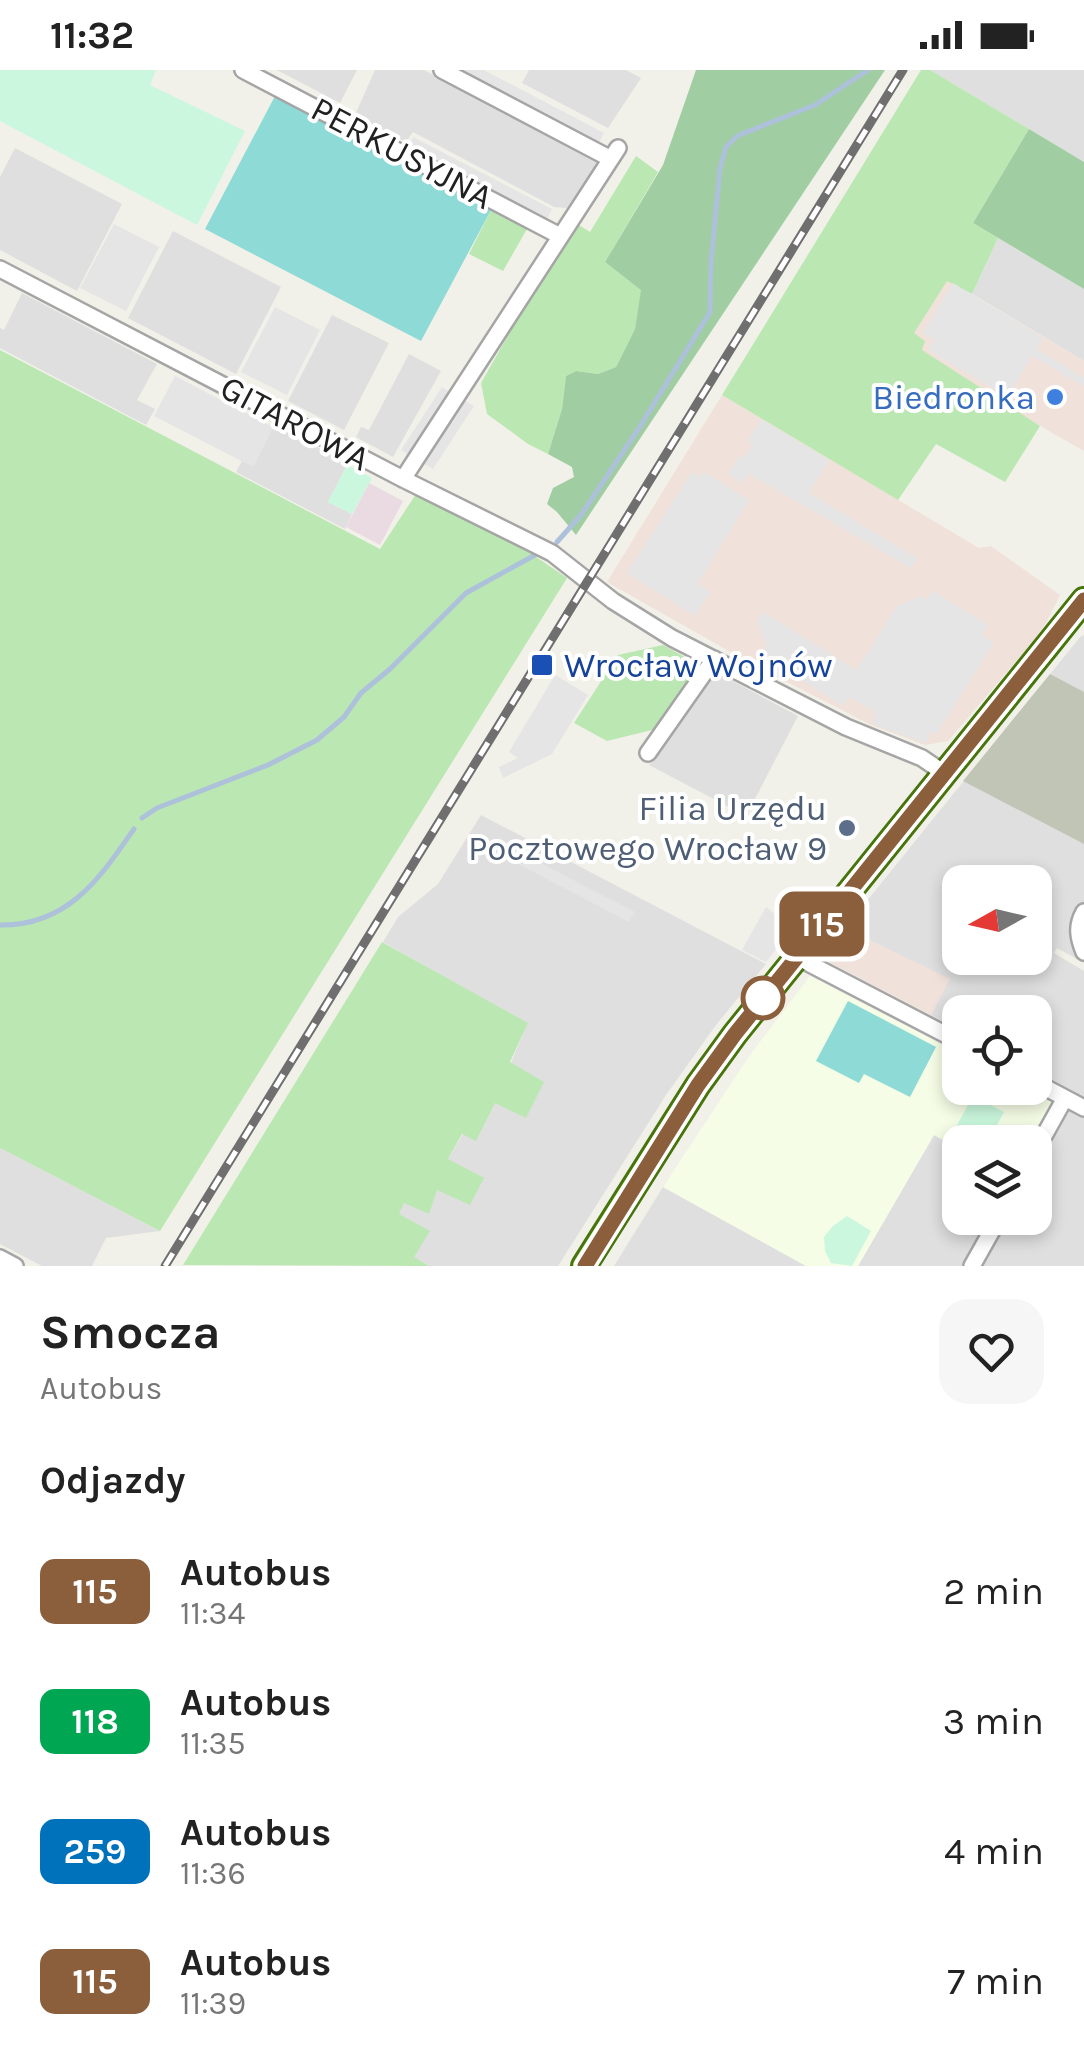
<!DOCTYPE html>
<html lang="pl">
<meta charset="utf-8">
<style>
:root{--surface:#fff;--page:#f6f6f6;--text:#222;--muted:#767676}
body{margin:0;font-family:Karla,sans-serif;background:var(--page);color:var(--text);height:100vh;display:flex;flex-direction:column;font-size:38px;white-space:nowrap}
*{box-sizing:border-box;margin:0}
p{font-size:32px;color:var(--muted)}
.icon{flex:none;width:55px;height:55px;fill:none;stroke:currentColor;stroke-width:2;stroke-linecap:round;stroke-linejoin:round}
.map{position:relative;height:1196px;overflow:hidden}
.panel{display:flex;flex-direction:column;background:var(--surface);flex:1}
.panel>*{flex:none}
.badge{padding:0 20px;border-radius:15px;font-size:35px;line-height:65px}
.needle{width:65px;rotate:262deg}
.buttons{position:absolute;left:942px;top:795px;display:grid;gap:20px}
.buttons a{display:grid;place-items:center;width:110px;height:110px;border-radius:20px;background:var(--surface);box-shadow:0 5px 15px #0003;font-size:50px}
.map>.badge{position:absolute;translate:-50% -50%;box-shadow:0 0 0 5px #fff}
h2{padding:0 40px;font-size:38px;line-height:90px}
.round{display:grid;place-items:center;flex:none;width:105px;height:105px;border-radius:30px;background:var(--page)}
.headline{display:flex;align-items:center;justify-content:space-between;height:170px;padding:0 40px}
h1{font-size:48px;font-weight:700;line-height:75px}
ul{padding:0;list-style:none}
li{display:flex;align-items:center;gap:30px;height:130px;padding:0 40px}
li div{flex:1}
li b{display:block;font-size:38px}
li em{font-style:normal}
li .badge{min-width:110px;font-weight:700;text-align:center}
.status{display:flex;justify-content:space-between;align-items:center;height:70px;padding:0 50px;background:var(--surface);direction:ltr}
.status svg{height:28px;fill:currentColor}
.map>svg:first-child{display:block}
</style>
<div class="status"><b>11:32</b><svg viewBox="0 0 49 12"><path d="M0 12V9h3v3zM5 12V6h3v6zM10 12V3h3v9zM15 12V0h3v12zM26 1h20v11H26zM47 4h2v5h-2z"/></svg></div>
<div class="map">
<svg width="1084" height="1196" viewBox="0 0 1084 1196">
<rect width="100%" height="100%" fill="#f1f1e9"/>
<!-- residential -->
<path fill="#dfdfdf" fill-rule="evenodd" d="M277,0H357L340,33Z
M375,0H424L597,93L567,138L554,137L413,62L406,72L355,45Z
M529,0H626L641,8L608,58L522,13Z
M930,0H1084V92L1029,59Z
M15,78L122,134L77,221L0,180V107Z
M173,161L281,217L236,304L128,248Z
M998,168L1084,219V291L972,224Z
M22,223L157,294L137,330L155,339L146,355L0,278V258L4,260Z
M332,245L389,273L344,360L288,331Z
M409,284L441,301L393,387L356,367L361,357L369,360Z
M274,355L348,393L328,432L352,444L345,459L236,402L242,391L253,396Z
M1084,565V893L1057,878L1054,883L1084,901V1027L1035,1000V942H960V960L931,945L949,909L845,858L1080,567ZM960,812H1035V888H960Z
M716,602L798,646L746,746L649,695L710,607L712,608Z
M481,745L766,894L716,955L666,1025L558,1196H429L413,1187L398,1144L404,1133L448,1089L463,1064L476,1070L495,1032L527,954L383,872L398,847L438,814Z
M1068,1040L1084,1048V1196H981L1008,1148H1035V1098Z
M934,1065L960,1079V1148H992L965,1196H858Z
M0,1078L160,1161L106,1168L92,1196H42L0,1174Z
M663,1117L806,1196H614Z"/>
<!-- commercial -->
<path fill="#f0e2da" d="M947,210L1084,291V381L1040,356L921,280L914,263Z
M722,325L979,478L991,476L1060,525L1046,553L1031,574L948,671L925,675L871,655L748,592L607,512Z
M845,858L950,909L931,945L821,888Z"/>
<!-- industrial -->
<path fill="#eadbe2" d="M369,413L403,431L380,475L346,457Z"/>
<!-- education -->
<path fill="#f5fde6" d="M810,906L960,984V1018H1024L1054,1033L1033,1072H960V1079L934,1065L858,1196H806L663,1117L748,988Z"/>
<!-- construction -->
<path fill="#c0c5b5" d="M1050,604L1084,622V774L963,711Z"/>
<!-- grass -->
<path fill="#bbe7b3" d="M921,0H930L1029,59L973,153L998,168L972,224L947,211L914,263L925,271L922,280L1040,356L1005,412L936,374L898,430L722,325Z
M636,86L658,102L605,192L642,220L635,259L616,297L598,304L576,301L566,306L562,339L548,384L528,374L487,344L481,313L514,255L579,155L590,162Z
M491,140L527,159L503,201L469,184Z
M0,280L380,479L416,424L526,480L567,508L160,1161L0,1078Z
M663,575L703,597L660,658L607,671L574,653L618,585Z
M382,872L528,953L510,992L544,1012L526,1048L495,1033L476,1071L462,1064L448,1089L484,1108L470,1135L437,1120L429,1144L404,1133L399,1144L430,1161L414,1187L429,1196L183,1195Z"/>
<!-- forest -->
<path fill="#a1cda2" d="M696,0H885L576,465L557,442L547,434L553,418L574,407L572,397L548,384L562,339L566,306L576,301L598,304L616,297L635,259L641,220L605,192L663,95Z
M1029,59L1084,92V219L973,153Z"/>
<!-- park -->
<path fill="#caf7dd" d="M0,0H156L150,15L245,61L197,155L0,51Z
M347,395L372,408L352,444L328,432Z
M973,1026L1004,1042L988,1072L956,1057Z
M847,1146L871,1161L852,1196L831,1193L825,1181L824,1167L833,1156Z"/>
<!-- pitch -->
<path fill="#8ddad6" d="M275,26L491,140L421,271L205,159Z
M848,931L936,977L910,1027L864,1004L859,1013L816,991Z"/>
<!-- parking -->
<path fill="#e5e5e5" d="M460,0H484L604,63L599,73Z
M413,67L552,139L547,149L408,77Z
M114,154L159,177L126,241L80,218Z
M953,213L1043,268L1037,279L1084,308V316L1032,286L1007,327L928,280L934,270L923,263Z
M275,237L320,260L287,325L241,302Z
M175,306L273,357L253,397L154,346Z
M442,317L451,323L411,386L401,380Z
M464,330L474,336L433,399L423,393Z
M761,349L829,390L809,423L917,488L911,498L749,404L742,413L728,404L740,385L745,387L753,374L748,371Z
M692,402L701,407L704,402L749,430L698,513L710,522L695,546L627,503Z
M933,521L988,555L982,565L994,572L937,664L930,662L926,673L872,654L876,642L849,627L843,636L761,585L767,576L757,552L763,542L857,600L896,537L919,526L926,530Z
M555,605L588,625L552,684L503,708L499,697L518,688L509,682Z
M496,770L635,842L629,852L491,780Z
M766,837L793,858L766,892L742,880Z"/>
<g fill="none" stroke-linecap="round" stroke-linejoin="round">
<!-- stream -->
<path stroke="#adc1db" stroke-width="5" d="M557,472L581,445L641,355L710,242L711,193L720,98L726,77L737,66L815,35L868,0
M142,748L157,738L268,695L317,670L344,647L361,623L390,599L466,523L535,485
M0,855C68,856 100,808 134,759"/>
<defs>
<path id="minor" d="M243,0L560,166
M442,0L611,89
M0,199L403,409L552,483L613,531L672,568L846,657L922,688L944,703
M403,409L618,78
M648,683L714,589
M1084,842C1076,856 1078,867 1084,882
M797,885L810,894L960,972
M1035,1012L1084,1038
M1035,1082L1065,1028
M0,1188L15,1196
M972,1196L999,1148"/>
<path id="secondary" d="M584,1196L698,1015L735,964L1084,530"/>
</defs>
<!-- minor casing -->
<use href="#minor" stroke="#a5a5a5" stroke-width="20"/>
<!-- secondary casing -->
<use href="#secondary" stroke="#47740c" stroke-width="28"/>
<!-- minor -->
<use href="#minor" stroke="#fff" stroke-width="15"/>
<!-- secondary -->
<use href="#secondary" stroke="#e2f6c2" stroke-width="22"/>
<defs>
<path id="rail" d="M165,1196L903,0"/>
</defs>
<!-- rail casing -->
<use href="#rail" stroke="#6f6f6f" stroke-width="9"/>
<!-- rail -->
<use href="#rail" stroke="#fff" stroke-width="5" stroke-dasharray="15" stroke-linecap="butt"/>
</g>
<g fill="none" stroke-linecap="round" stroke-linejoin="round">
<defs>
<path id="line" d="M585,1196L698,1015L735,964L1084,530"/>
</defs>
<!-- line casing -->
<use href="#line" stroke="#fff" stroke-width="22"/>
<!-- line -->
<use href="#line" stroke="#8b5e3c" stroke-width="15"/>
</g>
<!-- markers -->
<circle fill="#3f7fe0" stroke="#fff" stroke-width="4" cx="1055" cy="327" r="10"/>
<rect fill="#1a4fb4" stroke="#fff" stroke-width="4" x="530" y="583" width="24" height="24" rx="5"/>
<circle fill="#5c6f8a" stroke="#fff" stroke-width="4" cx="847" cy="758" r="10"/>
<circle fill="#fff" stroke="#8b5e3c" stroke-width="5" cx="763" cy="928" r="20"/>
<g text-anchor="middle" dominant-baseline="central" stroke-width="8" stroke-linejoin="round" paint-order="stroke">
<!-- street labels -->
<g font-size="35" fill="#212121" stroke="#fff">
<text transform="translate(402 83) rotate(28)">PERKUSYJNA</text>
<text transform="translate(295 353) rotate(28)">GITAROWA</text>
</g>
<!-- shop labels -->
<g font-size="35" fill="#366cbe" stroke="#fff" text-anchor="end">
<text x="1035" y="327">Biedronka</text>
</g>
<!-- transit labels -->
<g font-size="35" fill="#164399" stroke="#fff" text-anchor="start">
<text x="564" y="595">Wrocław Wojnów</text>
</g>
<!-- service labels -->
<g font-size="35" fill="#4e5e75" stroke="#fff" text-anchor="end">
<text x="827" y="738">Filia Urzędu<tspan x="827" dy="40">Pocztowego Wrocław 9</tspan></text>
</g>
</g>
</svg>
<div class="buttons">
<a><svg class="needle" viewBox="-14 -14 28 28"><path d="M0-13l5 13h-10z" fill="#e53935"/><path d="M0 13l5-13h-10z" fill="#767676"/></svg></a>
<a><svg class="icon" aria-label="locate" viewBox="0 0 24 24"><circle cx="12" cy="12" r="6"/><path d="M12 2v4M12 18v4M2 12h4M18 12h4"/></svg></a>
<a><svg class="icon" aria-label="layers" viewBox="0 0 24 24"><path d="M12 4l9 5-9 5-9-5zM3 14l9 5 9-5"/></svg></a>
</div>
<b class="badge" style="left:822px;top:854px;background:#8b5e3c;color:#fff">115</b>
</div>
<section class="panel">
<div class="headline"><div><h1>Smocza</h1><p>Autobus</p></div><a class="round"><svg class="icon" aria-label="heart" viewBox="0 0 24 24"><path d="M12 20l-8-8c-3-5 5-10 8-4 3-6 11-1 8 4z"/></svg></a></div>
<h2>Odjazdy</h2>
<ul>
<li><span class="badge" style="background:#8b5e3c;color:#fff">115</span><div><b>Autobus</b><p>11:34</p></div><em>2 min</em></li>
<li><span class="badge" style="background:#00a651;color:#fff">118</span><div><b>Autobus</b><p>11:35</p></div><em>3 min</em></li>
<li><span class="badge" style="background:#0072bc;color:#fff">259</span><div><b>Autobus</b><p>11:36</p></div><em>4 min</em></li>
<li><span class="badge" style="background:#8b5e3c;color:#fff">115</span><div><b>Autobus</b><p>11:39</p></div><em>7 min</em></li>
</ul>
</section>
